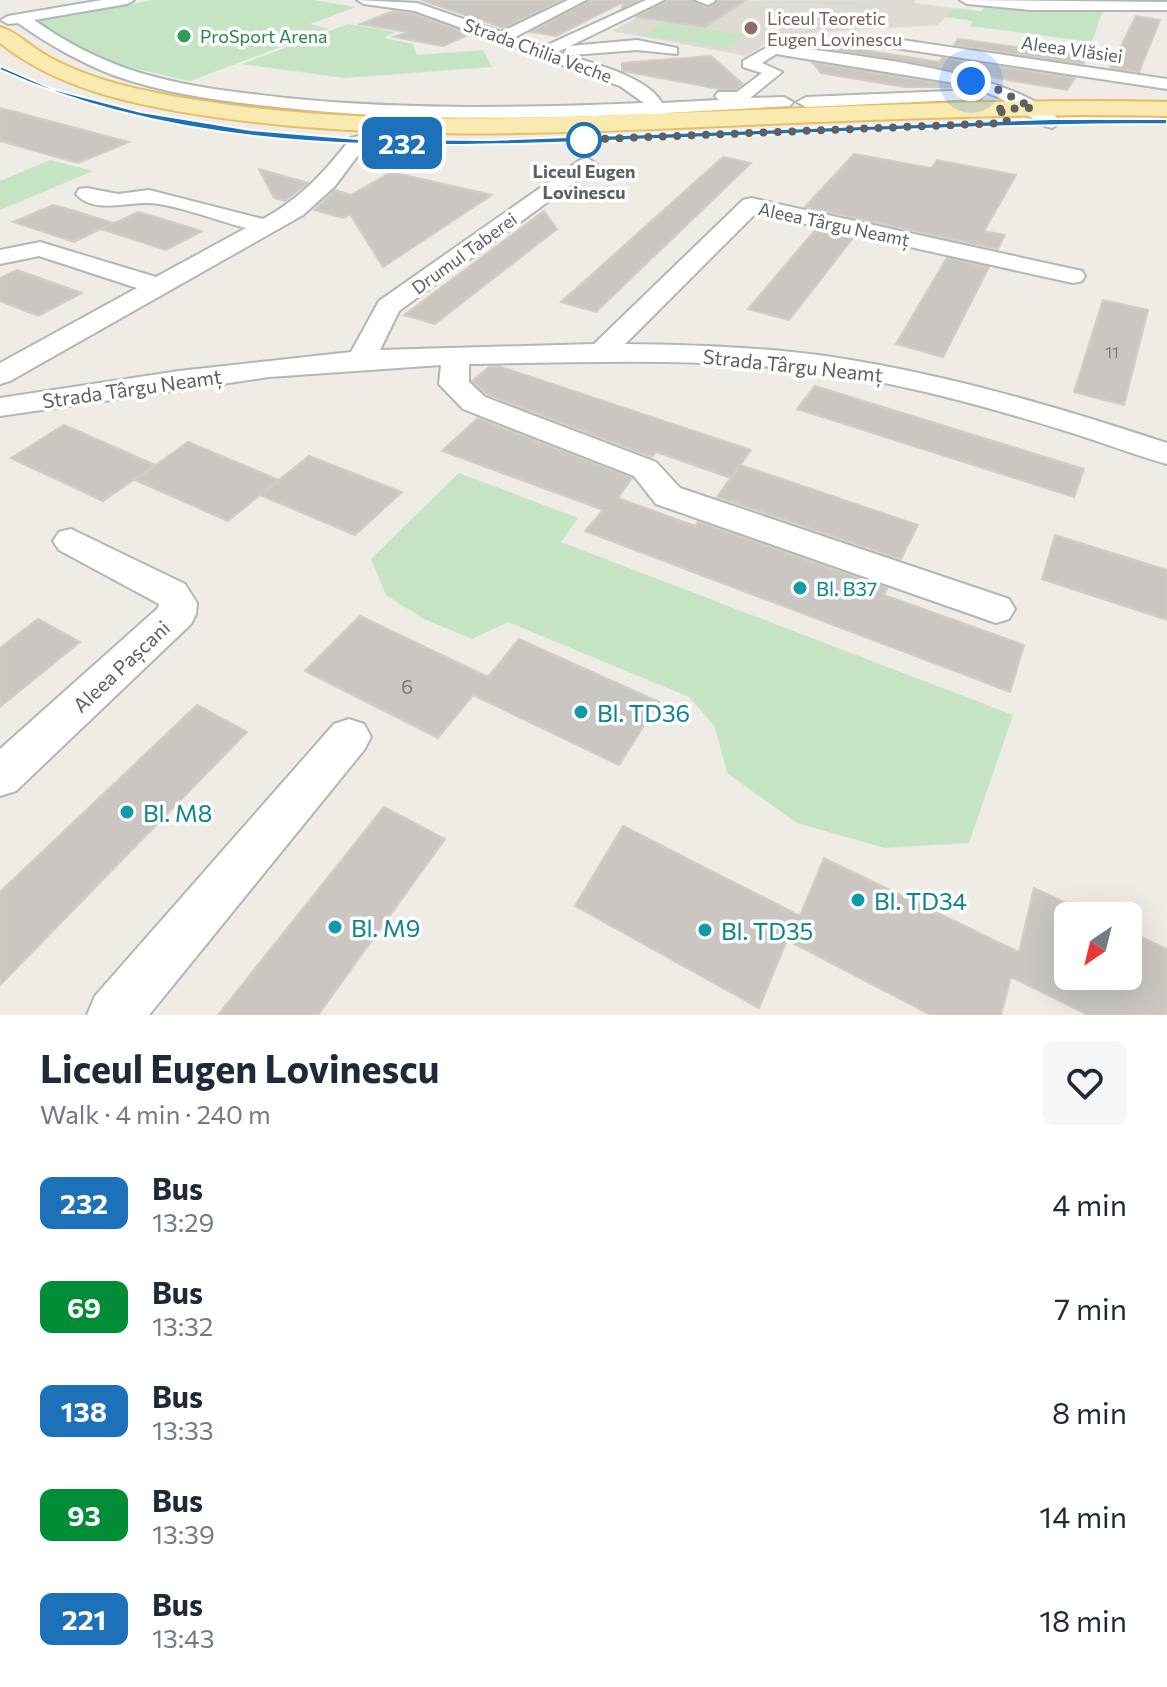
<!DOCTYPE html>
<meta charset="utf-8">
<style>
:root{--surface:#fff;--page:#f6f6f7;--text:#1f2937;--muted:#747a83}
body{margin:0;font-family:Commissioner,sans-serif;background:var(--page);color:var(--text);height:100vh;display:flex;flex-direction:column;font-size:30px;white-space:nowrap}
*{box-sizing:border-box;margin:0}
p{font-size:26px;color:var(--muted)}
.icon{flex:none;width:44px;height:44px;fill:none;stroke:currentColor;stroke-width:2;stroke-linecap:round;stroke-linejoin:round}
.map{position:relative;height:1015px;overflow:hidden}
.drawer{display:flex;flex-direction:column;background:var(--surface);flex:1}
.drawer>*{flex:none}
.badge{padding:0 16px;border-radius:12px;font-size:28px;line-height:52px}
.needle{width:52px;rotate:215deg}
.fabs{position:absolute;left:1054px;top:902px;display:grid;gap:16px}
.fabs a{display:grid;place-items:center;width:88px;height:88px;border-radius:12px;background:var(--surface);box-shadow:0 8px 32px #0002;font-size:40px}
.you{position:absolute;width:40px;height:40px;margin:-20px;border:6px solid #fff;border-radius:50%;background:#1a73e8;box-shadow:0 0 0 12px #1a73e833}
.map>.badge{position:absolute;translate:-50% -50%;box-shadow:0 0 0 4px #fff}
.round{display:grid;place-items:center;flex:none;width:84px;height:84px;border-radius:12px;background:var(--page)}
.overview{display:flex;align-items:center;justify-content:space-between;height:136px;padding:0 40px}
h1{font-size:38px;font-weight:700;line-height:60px}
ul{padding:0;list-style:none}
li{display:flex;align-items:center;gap:24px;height:104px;padding:0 40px}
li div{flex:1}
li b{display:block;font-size:30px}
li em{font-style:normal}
li .badge{min-width:88px;font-weight:700;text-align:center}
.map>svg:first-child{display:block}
</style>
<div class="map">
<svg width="1167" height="1015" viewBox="0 0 1167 1015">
<rect width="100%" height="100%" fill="#eeece5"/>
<!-- education -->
<path fill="#dedbd4" d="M916,0L914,3L954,8L938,25L794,34L778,46L765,44L747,56L612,31L669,1Z"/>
<!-- green -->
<path fill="#c5e4c4" d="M153,0H314L356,7L310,24L329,29L190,81L114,64L65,43L38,20Z
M954,8L981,11L984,8L1103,10L1092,42L970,26L973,21L945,17Z
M662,23L745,35L727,48L643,35Z
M348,24L395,32L384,38L413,44L417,55L483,50L492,67L345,78L242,64Z
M50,160L93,171L0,210V181Z
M459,473L578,518L561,542L1013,715L969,843L885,848L797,823L727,773L715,727L689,697L508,622L472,639L422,618L386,595L371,559Z"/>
<!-- building -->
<path fill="#cac7c2" stroke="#d2cdc4" stroke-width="2" d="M421,0H561L503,28Z
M589,0H639L622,8L623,2L556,36L531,32Z
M667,0H692L707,8L718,0H746L705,27L636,17Z
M393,11L414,14L470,34L443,46L394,37L407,32L360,24Z
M1136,16L1160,20L1139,72L1110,68Z
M958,39L1087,57L1083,64L954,45Z
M825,44L939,62L942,58L1075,78L1067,90L821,48Z
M711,56L743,84L736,89H719L622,71V63Z
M813,63L963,87H905L821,73Z
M0,108L129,142L78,163L0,141Z
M854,154L931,168L937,160L1016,175L984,231L1005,235L998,249L805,207Z
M723,157L751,163L596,312L561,302Z
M259,169L308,183L285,201L274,198Z
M391,172L492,195L383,267L350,214L344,218L314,210L335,190L351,195Z
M53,205L75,211L113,223L74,242L13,222Z
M544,211L557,229L435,324L404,315Z
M138,212L202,231L166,250L101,229Z
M816,229L853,238L789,320L748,309Z
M947,258L989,267L943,357L896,344Z
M17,270L82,293L38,316L0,301V278Z
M1103,300L1148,310L1124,405L1074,392Z
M498,366L751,450L731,478L656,452L652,457L486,394L472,381L489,367Z
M815,386L1084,469L1074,497L797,409Z
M478,418L632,478L618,498L695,526L698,522L887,588L884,595L1024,645L1010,692L585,531L603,510L442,451Z
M64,425L110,445L155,465L103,501L11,458Z
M188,442L279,480L265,491L309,456L402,492L355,535L260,495L228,521L135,480Z
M740,465L918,525L901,559L717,497Z
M1055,535L1167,570V620L1042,579Z
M360,616L488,677L519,639L659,702L619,765L473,695L438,738L305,671Z
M38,619L80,642L0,707V648Z
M197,705L247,732L0,985V892Z
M384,807L445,839L318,1015H218Z
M623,826L800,916L824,858L1019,952L1034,888L1068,904V976H1128V931L1167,949V1015H1088L1011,977L1001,1015H931L787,940L759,1008L575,906Z"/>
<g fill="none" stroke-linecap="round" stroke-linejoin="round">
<defs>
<path id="minor" d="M102,0H134L127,4L34,20C62,40 92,56 125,68C176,86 232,92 286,98C405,110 525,108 644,103L620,86L415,11L364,4L357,0L417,3L501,32L568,0H586L515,37L543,47L646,0H664L570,46L637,40L677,48V54L637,50L572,55L566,53V48L557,52C586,62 647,75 662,103L719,100L715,96L718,92H737L762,73L743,67V61L773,44C843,55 1017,69 1061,122L1052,128L1045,126L1000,98L967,85L776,54L762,63L782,72L750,98L784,97L793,102L790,106L667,113L670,121L661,127L654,125L649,114C528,119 406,121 286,108C228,102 168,95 113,75C79,62 48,44 18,23L8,24L1,20L8,16Z
M695,0H714L715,1L708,5Z
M960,0L1167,2V10H1031L967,4Z
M881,37L1167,79V89L876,45V39Z
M974,90L980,91L983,95L980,99L806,107L797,102L806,97Z
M358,136L368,142L335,186L303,215L10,381L0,384V363L137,288L39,256L0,264V250L40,242L156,277L246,228C221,222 171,203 148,203C127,202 93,214 76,194L79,189L87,188L118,194L149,190L263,219C301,198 325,172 351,138Z
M587,158L597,164L594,168L399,311L380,350L594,344L743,200L751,198L1073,269L1082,271L1085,276L1082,281L1073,283L756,213L625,344C694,345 764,347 832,357C946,374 1057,407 1167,443V464C1134,455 1102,442 1069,432C1005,412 941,394 875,381C741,355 605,362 469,364V382L485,397L656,462L680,488L1009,599L1015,609L1009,619L996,623L656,504L634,476L463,409L439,384L441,365L269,377L0,416V398L179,371L351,352L379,301L580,160Z
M71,529L185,584L197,603L196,614L191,624L16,791L0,796V749L158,608L159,604L59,550L53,541L59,532Z
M349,719L364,724L371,737L364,750L149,1015H87L95,996L334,724Z"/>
<path id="major" d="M0,27C18,32 34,50 51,58C94,81 142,91 190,99C341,124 495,120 648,114C821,108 994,98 1167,102V116C1042,113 918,118 793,123C598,131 401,145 208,116C136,105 59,90 0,43Z"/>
</defs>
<!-- minor casing -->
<use href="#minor" stroke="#b2b6b9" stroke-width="4"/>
<!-- major casing -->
<use href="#major" stroke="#e7bd66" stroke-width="4"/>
<!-- minor -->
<use href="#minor" fill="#fff" fill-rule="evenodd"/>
<!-- major -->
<use href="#major" fill="#f9eab0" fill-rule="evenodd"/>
</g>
<!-- line -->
<path fill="#1d71b8" stroke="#fff" stroke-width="2" d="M0,66L53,89L141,112L251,130L358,139L488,140L1052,119H1167V124C998,124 828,133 659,139C439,147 203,162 0,70Z"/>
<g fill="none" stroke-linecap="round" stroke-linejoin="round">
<!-- walk -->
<path stroke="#5d6164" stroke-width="8" stroke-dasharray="0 14.4" d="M584,140H573L1006,123L1009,115L994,109L1033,108L995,88L971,81"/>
</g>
<!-- markers -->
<circle fill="#8d6e63" stroke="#fff" stroke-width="3" cx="751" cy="28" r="8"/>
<circle fill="#2e9e5b" stroke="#fff" stroke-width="3" cx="184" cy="36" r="8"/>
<circle fill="#fff" stroke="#1d71b8" stroke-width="4" cx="584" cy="140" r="16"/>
<g fill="#0f9aa8" stroke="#fff" stroke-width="3">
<circle cx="800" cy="588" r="8"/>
<circle cx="581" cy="712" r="8"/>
<circle cx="127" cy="812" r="8"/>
<circle cx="858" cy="900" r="8"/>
<circle cx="335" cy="927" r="8"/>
<circle cx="705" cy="930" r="8"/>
</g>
<g text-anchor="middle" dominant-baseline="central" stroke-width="7" stroke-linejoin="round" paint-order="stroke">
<!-- number labels -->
<g font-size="16" fill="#787a7c">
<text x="1112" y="351">11</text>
</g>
<!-- far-education labels -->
<g font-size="18" fill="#785e54" stroke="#fff" text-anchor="start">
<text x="767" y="18">Liceul Teoretic<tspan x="767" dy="21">Eugen Lovinescu</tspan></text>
</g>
<!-- far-leisure labels -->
<g font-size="18" fill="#27864d" stroke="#fff" text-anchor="start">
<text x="200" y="36">ProSport Arena</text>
</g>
<!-- far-street labels -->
<g font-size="18" fill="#5d6164" stroke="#fff">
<text transform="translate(1072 49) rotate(8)">Aleea Vlăsiei</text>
<text transform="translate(538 50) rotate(20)">Strada Chilia Veche</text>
<text transform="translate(834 224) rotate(12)">Aleea Târgu Neamț</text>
<text transform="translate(464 253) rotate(-36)">Drumul Taberei</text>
</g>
<!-- far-stop labels -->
<g font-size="18" font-weight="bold" fill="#5d6164" stroke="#fff">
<text x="584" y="171">Liceul Eugen<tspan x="584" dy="21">Lovinescu</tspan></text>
</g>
<!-- street labels -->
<g font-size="20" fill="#5d6164" stroke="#fff">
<text transform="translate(793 365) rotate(6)">Strada Târgu Neamț</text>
<text transform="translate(132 388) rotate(-8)">Strada Târgu Neamț</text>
<text transform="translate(121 666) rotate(-43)">Aleea Pașcani</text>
</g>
<!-- culture labels -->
<g font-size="20" fill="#0d838f" stroke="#fff" text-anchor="start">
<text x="816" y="588">Bl. B37</text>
</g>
<!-- near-number labels -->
<g font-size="20" fill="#787a7c">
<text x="407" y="686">6</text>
</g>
<!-- near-culture labels -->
<g font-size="24" fill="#0d838f" stroke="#fff" text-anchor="start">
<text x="597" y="712">Bl. TD36</text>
<text x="143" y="812">Bl. M8</text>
<text x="874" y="900">Bl. TD34</text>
<text x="351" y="927">Bl. M9</text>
<text x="721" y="930">Bl. TD35</text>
</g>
</g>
</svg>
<div class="fabs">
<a><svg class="needle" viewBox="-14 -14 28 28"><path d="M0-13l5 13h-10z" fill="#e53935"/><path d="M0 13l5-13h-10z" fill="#747a83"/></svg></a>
</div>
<div class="you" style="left:971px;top:81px"></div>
<b class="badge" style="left:402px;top:143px;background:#1d71b8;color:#fff">232</b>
</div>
<section class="drawer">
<div class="overview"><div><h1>Liceul Eugen Lovinescu</h1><p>Walk · 4 min · 240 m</p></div><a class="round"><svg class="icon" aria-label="heart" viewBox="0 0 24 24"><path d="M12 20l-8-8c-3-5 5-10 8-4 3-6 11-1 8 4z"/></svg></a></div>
<ul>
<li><span class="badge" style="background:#1d71b8;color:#fff">232</span><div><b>Bus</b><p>13:29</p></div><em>4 min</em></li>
<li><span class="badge" style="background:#008d36;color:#fff">69</span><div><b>Bus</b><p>13:32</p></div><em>7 min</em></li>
<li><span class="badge" style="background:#1d71b8;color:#fff">138</span><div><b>Bus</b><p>13:33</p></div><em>8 min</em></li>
<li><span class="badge" style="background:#008d36;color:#fff">93</span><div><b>Bus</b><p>13:39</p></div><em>14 min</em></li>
<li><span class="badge" style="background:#1d71b8;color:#fff">221</span><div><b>Bus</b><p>13:43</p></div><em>18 min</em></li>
</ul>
</section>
